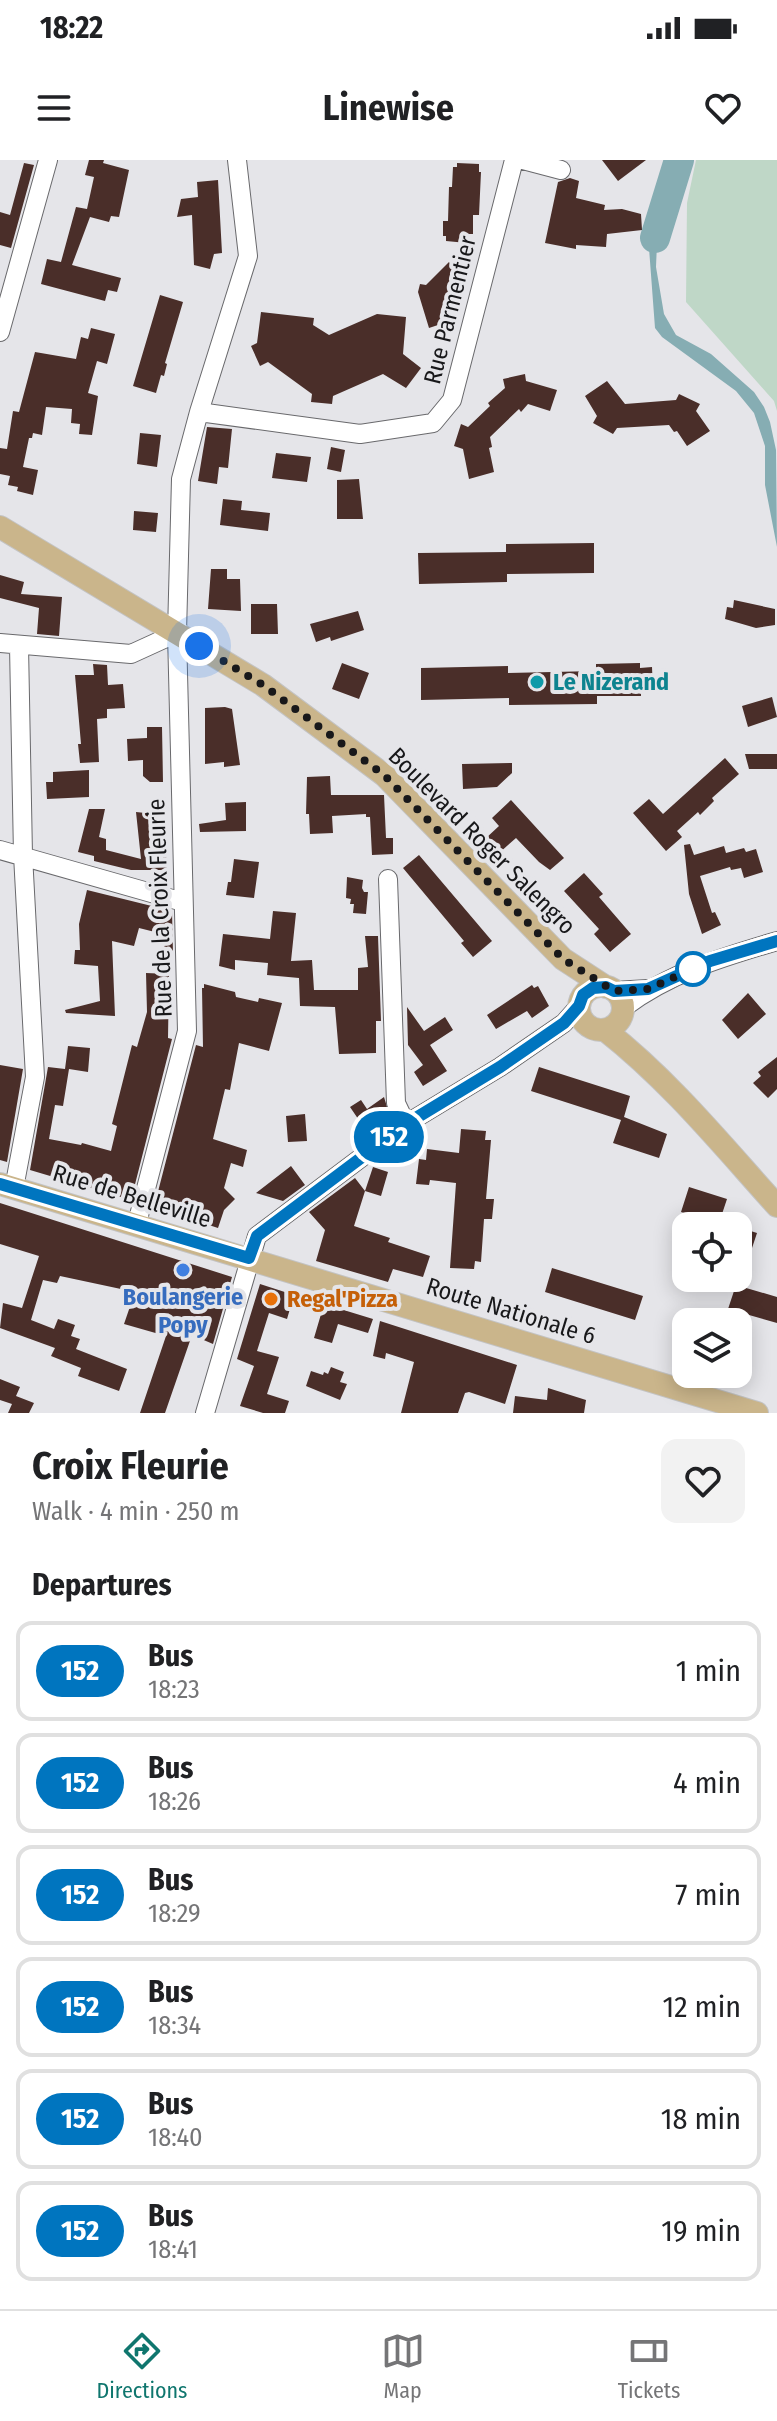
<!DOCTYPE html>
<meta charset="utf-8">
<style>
:root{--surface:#fff;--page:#f2f2f2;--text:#202124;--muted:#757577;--line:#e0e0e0;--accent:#0f766e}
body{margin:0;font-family:"Fira Sans Condensed",sans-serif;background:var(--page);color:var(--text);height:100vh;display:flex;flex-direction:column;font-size:30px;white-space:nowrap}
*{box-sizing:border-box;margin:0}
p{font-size:26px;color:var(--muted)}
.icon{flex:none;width:44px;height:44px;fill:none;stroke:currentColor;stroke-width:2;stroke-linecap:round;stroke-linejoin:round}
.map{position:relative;height:1253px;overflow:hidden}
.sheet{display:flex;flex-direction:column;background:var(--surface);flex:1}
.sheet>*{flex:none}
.badge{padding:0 16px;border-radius:26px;font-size:28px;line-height:52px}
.buttons{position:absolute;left:672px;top:1052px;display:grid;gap:16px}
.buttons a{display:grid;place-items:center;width:80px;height:80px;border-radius:16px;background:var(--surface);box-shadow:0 4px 20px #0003;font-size:40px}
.you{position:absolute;width:40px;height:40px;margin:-20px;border:6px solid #fff;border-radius:50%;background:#1a73e8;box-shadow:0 0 0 12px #1a73e833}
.map>.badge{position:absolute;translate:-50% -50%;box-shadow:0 0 0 4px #fff}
h2{padding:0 32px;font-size:30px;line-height:72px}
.round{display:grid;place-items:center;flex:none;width:84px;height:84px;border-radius:16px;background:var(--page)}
.head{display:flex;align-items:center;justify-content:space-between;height:136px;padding:0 32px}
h1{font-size:38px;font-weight:700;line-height:60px}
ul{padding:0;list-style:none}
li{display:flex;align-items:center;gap:24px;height:100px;margin:0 16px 12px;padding:0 16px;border:4px solid var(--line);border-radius:16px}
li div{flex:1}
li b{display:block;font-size:30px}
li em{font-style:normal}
li .badge{min-width:88px;font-weight:700;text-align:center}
.status{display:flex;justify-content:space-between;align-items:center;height:56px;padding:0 40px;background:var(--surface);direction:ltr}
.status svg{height:22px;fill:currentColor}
header{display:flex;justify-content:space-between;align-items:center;height:104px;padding:0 32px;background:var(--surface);font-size:36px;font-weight:700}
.menu{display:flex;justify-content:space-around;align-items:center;height:112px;border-top:2px solid var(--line);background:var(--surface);font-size:22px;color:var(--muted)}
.menu a{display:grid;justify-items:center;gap:4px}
.menu .active{color:var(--accent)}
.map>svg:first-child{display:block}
</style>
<div class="status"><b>18:22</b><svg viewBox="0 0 49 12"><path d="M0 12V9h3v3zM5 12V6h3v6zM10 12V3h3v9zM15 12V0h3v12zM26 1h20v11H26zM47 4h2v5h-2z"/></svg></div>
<header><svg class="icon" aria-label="menu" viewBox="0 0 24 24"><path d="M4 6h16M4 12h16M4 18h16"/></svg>Linewise<svg class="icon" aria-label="heart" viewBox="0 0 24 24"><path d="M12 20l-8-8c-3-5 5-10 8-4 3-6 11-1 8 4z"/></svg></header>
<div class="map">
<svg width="777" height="1253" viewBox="0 0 777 1253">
<rect width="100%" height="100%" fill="#e5e5e9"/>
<!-- green -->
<path fill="#bfd7c7" d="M696,0H777V251L774,241L686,142L687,43Z"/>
<!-- water -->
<path fill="#86adb3" d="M660,37L674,42L657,83L656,107L664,154L676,175L711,194L754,232L764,247L770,262L776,290L777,387L765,325V286L754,253L736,231L662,177L655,168L649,88Z"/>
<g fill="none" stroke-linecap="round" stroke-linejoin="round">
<!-- river -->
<path stroke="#86adb3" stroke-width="30" d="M655,78L679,0"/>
</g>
<!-- building -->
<path fill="#4a2e29" d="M89,0H104L103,3L129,10L119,57L111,56L109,62L90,57L72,105L121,118L117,132L108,130L105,141L41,124L47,99L61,102L76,47L87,49L94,17L85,15Z
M602,0H646L618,21Z
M24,3L34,5L11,88L0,85V52L10,55Z
M457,3L479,4V12H481L479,55H473V74H467V83L446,81V76H443V61H448L449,27H452L453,7H457Z
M570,18L579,21L576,38L605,45L604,50L622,49L641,54L642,70L607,74L606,87L576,85V89L545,83L558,22Z
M218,20L222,93L214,94L210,109L194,105L192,55L177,57L181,39L198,37L197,22Z
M449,102L464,119L449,135L453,160L429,168L418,132L420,124L426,125Z
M160,135L183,142L165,203L167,204L164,216L161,215L156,233L133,226Z
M261,152L314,158L313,165L329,175L377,154L406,157L403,194L421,208L406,228L383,214L333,236L332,244L311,242L312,234L268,202L260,206L251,186L257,183Z
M91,168L115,174L107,204L97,201L88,233L98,236L92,275L79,274L80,264L71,263L72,249L46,247L42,275L33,273L32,278H29L23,307L38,310L33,335L17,331L18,327L8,325L10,316L0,314V288L7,289L13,251L19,252L35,192L76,199L81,177L88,179Z
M525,214L526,221L557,230L550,251L528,244L521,252L519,249L490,277L492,287L489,288L494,312L469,319L463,289L454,286L461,264L468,267L490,246L488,243L505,228L503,219Z
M607,221L625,244L676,240L679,234L700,244L696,251L710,271L687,286L677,271L674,272L669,265L617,268L613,274L593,263L597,256L585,236Z
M207,267L232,269L228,308L219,307L217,324L198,321Z
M140,273L161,275L157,307L137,304Z
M331,287L345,290L341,312L327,309Z
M276,293L311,297L307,322L272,318Z
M359,319L363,359H337V320Z
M223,339L242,341L241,350L270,353L268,371L220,365Z
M134,351L158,353L156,372L133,370Z
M594,383V413L507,414V422L419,424L418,393L506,392V384Z
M211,409H227V419H240L241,451L208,449Z
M0,415L24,422L21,434L62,437L59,476L37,474L39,448L0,438Z
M734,440L775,449V465L756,468L725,459L727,447L733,448Z
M251,444H277L278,474H251Z
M358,451L364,470L331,481L330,477L316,482L310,464Z
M342,503L369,513L359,539L332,529Z
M640,503V508L652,507L653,532L641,533V536H597V544L509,545V538L421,540V508L508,506V513L596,511V504Z
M93,504L107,505L108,525L123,524L125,548L107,549V558L97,559L99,602L80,603L78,584H81L75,515H94Z
M772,537L777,557L748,567L742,546Z
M225,547L232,549L240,605L224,607V602L205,604V548Z
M147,567H162L163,622H150L143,616V600L128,601L127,579L147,578Z
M745,594H777V609H749Z
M725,598L739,614L712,638L714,641L700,655L698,652L677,671L682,677L666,691L633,653L649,639L663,654Z
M512,603V613L497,627L463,629L462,604Z
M89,610V637L47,639L46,622H53V612Z
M330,616L331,635H384L386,678H393V694L372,695L370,657H366V654L332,656L333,673L310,674L309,654H306L307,617Z
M511,640L564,698L550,710L539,702L516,678L498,694L485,679L499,666L492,658Z
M246,642V671L200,672L199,664L226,660L225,643Z
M89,649H105L99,677L106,679V690L141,699L136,652L164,655L167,710H131L94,701V696L78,692Z
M690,684L694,695L724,686L726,693L744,688L746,692L756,689L763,712L744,718L741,708L731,710L730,707L700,716L712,753L715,752L721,765L702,774L689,734L684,685Z
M419,695L492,781L473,797L461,783L464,781L403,708Z
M234,699L259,702L254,738L226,735L228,722H231Z
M584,713L603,734L599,737L631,774L610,792L594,774L599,769L564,731Z
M347,717L363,720L362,728L364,732H368L366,754L353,753L354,744H350L351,739L346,738Z
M87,730L172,751L173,794L163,792L167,775L139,768L134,786L112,781L115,856L66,853L65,850L100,841L98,806L74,804L75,790H80L79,764Z
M273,751L296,753L291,801L312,800L314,830H358V808L368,807L365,776H378L381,861H376V893L339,894L335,847L300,846L299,818L267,815L268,803L235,800V810L219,806L223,774L270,779Z
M146,813L169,814L168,878L172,879L131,1040L30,1010L48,907L65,909L68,886L90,888L88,912L69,909L63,946L55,945L49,979L81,985L82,983L111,991L117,966L112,964L132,885L137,887L147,852Z
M204,824L235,832L236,837L258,842L259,838L282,843L269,891L239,883L230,930L225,929L213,979L247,990L243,1007L231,1003L224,1028L235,1039L224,1050L218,1068L154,1047L196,885L203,887L202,828H204Z
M532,825L534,828L538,826L549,846L532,858L527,851L496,869L487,855Z
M748,833L766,854L738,879L722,860Z
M407,847L424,871L445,857L453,870L430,885L447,911L423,926L414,912L423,905L408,885Z
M777,897V929L768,938L753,923L761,916L758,912Z
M0,905L23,909L7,1002L0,1000Z
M539,907L630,936L624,957L667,974L659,998L613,983L621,960L531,931Z
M384,937L391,960L376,972L371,965L365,969L350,947L361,940L367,949Z
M305,954L307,981L288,982L286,956Z
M461,969L486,971L485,980H491L486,1039H494L492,1059H484L481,1102L475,1101L474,1109L450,1108L456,1023L430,1020L429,1025L416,1024L419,999L426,1000L427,989L459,993Z
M291,1006L305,1025L283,1041L256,1033Z
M373,1007L388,1012L381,1036L365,1031Z
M355,1018L365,1031L354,1066L390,1078L388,1082L430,1096L423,1117L393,1109L388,1122L316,1101L325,1070L309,1052Z
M689,1027L727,1039L719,1063L681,1052Z
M0,1043L232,1117L213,1184L192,1175L165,1253H140L166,1176L124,1164L135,1132L60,1116L57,1123L43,1120L31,1160L54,1169L58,1159L75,1165L71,1176L80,1179L76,1189L127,1209L119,1231L78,1216L81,1208L51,1196L55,1188L0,1168L3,1143L22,1148L39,1096L0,1084Z
M738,1067L757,1073L749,1097L738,1093Z
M552,1108L643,1136L635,1160L545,1132Z
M260,1124L294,1135L287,1159L269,1153L257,1191L279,1197L267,1234L289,1241L285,1253H263L240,1246L254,1206L237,1199Z
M736,1125L777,1137V1163L728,1149Z
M324,1144L373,1159L368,1173L338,1164L332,1183L314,1178Z
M380,1161L517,1205L505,1244L469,1232L465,1233L458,1253H401L414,1202L386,1193L385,1199L373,1196Z
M331,1207L344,1212L340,1222L347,1224L340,1240L306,1226L311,1211L323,1215L324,1212L328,1214Z
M0,1219L20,1227L16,1236L34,1243L29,1253H8L12,1244L0,1240Z
M548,1228L586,1240L584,1253H513L515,1236L547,1240Z"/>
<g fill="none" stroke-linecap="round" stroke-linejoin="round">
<defs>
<path id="minor" d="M523,0L561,10
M0,172L48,0
M199,252L360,274L433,263L452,240L514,0
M0,483L131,494L177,473
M0,690L183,742
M388,719L396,943L406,964
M614,831L648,829
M623,848C669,813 723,797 777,781
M14,1028L35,917L23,695L19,486
M137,1063L187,871L177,473L181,319L199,252L248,96L237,0
M205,1253L257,1076L406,964L500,907L564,863L579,846"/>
<path id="major" d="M0,367L263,525L384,615L563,799L606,827
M579 848a22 22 0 1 1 44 0a22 22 0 1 1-44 0Z
M605,870C670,921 722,985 777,1046
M0,1024L757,1253"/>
</defs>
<!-- minor casing -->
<use href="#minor" stroke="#69696c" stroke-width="20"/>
<!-- major casing -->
<use href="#major" stroke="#c3c3c3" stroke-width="24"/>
<!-- minor -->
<use href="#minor" stroke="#fff" stroke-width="18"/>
<!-- major -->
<use href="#major" stroke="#cab58b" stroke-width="22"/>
</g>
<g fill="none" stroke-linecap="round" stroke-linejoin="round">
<defs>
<path id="line" d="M0,1024L249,1098L257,1076L406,964L500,907L564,863L579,846L583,835L593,828L606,827L614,831L648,829L710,801L777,781"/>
</defs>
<!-- line casing -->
<use href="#line" stroke="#fff" stroke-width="18"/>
<!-- line -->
<use href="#line" stroke="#0075bf" stroke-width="12"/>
<!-- walk -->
<path stroke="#18181a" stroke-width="8" stroke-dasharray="0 14.4" d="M199,486L263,525L384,615L563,799L614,831L648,829L693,809"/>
</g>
<!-- markers -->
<circle fill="#0f9aa8" stroke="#e5e5e9" stroke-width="3" cx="537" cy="522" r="8"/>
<circle fill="#fff" stroke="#0075bf" stroke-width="4" cx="693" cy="809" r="16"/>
<circle fill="#3f7fe0" stroke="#e5e5e9" stroke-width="3" cx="183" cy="1110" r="8"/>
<circle fill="#e8710a" stroke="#e5e5e9" stroke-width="3" cx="271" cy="1139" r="8"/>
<g text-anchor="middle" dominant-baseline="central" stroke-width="8" stroke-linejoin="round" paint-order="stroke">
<!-- street labels -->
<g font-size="24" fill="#18181a" stroke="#e5e5e9">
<text transform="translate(450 150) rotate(-76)">Rue Parmentier</text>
<text transform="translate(482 681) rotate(45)">Boulevard Roger Salengro</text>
<text transform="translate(160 748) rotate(-92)">Rue de la Croix Fleurie</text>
<text transform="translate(132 1036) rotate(17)">Rue de Belleville</text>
<text transform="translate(511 1151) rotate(17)">Route Nationale 6</text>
</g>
<!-- culture labels -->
<g font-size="24" font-weight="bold" fill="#0d838f" stroke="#e5e5e9" text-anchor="start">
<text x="553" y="522">Le Nizerand</text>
</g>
<!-- shop labels -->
<g font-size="24" font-weight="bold" fill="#366cbe" stroke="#e5e5e9">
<text x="183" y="1137">Boulangerie<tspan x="183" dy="28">Popy</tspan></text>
</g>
<!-- food labels -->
<g font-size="24" font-weight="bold" fill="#c56008" stroke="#e5e5e9" text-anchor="start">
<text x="287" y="1139">Regal'Pizza</text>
</g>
</g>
</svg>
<div class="buttons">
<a><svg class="icon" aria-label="locate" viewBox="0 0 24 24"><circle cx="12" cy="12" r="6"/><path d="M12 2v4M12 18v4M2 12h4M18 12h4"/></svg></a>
<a><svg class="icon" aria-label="layers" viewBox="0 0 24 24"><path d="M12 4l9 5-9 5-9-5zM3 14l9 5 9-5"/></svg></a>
</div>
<div class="you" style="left:199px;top:486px"></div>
<b class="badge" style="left:389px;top:977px;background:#0075bf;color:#fff">152</b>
</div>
<section class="sheet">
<div class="head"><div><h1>Croix Fleurie</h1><p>Walk · 4 min · 250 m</p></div><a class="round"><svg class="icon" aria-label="heart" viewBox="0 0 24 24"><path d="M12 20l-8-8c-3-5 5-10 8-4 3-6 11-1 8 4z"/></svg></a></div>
<h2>Departures</h2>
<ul>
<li><span class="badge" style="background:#0075bf;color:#fff">152</span><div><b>Bus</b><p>18:23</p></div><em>1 min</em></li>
<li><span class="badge" style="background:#0075bf;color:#fff">152</span><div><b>Bus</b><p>18:26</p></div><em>4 min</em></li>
<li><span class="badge" style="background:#0075bf;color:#fff">152</span><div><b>Bus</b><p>18:29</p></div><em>7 min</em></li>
<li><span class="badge" style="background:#0075bf;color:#fff">152</span><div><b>Bus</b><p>18:34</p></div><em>12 min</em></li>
<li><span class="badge" style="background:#0075bf;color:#fff">152</span><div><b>Bus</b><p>18:40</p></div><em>18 min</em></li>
<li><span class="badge" style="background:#0075bf;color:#fff">152</span><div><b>Bus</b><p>18:41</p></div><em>19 min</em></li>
</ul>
</section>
<nav class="menu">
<a class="active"><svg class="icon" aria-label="directions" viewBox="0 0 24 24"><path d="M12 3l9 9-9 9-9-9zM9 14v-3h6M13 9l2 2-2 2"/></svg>Directions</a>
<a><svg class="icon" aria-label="map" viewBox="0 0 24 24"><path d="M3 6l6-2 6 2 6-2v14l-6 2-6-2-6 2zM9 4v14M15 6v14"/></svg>Map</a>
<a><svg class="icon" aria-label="tickets" viewBox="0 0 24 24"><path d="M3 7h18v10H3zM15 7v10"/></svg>Tickets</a>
</nav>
